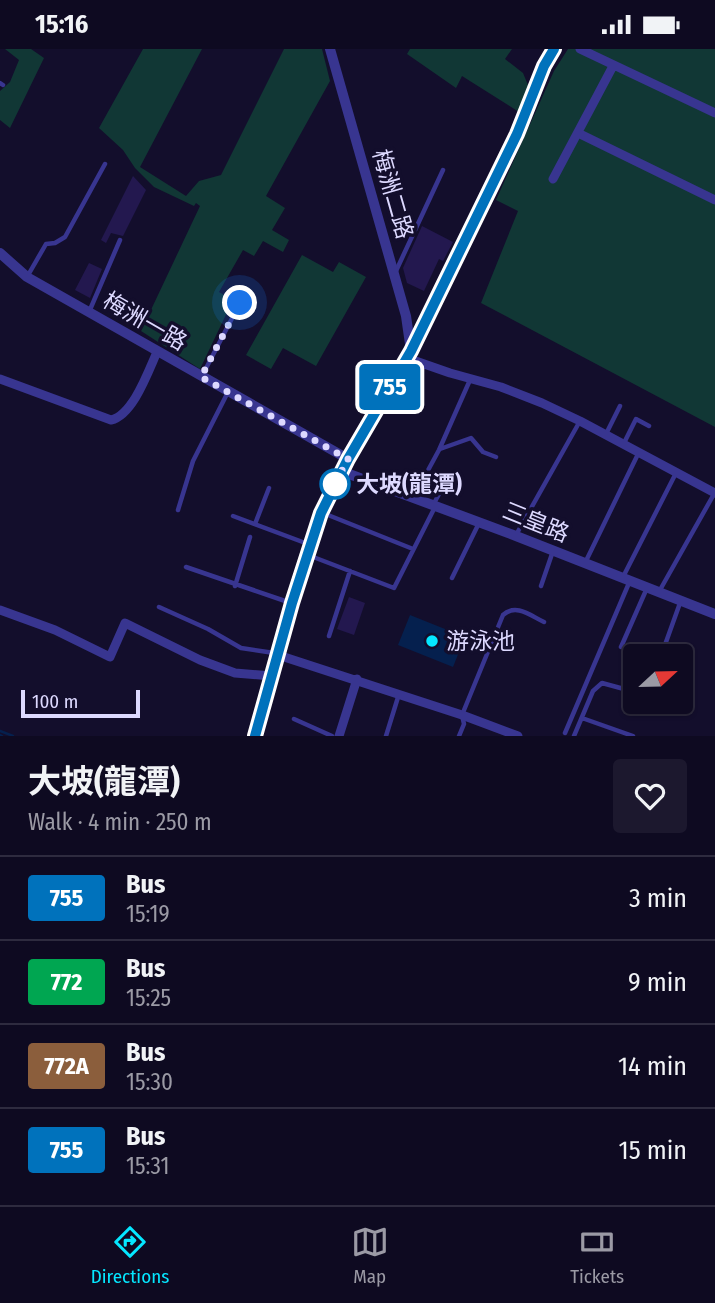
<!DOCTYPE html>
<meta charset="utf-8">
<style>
:root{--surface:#0e0a21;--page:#1c182e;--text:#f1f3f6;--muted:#9b9aa5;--line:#2e2b3f;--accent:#05e7ff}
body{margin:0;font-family:"Fira Sans Condensed","Noto Sans TC",sans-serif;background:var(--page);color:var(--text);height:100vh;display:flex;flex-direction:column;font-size:26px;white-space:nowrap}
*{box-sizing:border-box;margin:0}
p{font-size:23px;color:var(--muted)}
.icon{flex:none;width:38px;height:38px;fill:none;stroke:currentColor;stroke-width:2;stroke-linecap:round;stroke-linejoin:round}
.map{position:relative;height:687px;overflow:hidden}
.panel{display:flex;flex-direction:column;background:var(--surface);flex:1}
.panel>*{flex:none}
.badge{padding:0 14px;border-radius:5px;font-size:24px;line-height:46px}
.needle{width:46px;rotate:68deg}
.buttons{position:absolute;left:623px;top:595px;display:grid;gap:14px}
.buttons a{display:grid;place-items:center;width:70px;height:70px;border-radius:7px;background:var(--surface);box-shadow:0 2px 5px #0004,0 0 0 2px var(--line);font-size:35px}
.scale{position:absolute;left:21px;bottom:18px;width:119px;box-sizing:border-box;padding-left:7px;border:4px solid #ddd9ff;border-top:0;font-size:19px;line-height:24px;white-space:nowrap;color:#ddd9ff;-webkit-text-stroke:5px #130e2c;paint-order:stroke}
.you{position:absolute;width:35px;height:35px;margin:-18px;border:5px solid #fff;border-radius:50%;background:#1a73e8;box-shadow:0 0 0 10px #1a73e833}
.map>.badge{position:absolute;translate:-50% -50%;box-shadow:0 0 0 4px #fff}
.round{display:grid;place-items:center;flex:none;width:74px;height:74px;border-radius:7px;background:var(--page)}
.headline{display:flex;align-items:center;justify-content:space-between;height:119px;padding:0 28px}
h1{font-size:33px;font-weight:700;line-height:52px}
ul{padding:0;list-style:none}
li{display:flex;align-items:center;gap:21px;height:84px;padding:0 28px;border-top:2px solid var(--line)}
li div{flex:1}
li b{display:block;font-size:26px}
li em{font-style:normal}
li .badge{min-width:77px;font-weight:700;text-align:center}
.status{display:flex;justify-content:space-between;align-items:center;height:49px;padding:0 35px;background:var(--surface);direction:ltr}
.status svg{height:19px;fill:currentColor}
.dock{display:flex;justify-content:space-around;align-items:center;height:98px;border-top:2px solid var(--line);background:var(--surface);font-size:19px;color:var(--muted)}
.dock a{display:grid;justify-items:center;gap:4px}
.dock .selected{color:var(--accent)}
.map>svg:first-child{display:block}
</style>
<div class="status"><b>15:16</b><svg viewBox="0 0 49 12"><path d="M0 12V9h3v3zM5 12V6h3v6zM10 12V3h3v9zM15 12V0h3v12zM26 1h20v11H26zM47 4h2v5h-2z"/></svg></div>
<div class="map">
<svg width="715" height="687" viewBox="0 0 715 687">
<rect width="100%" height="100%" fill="#130e2c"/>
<!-- green -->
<path fill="#113735" d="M5,0H31L44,9L10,79L0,71V42L10,33L19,11Z
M143,0H202L140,118L186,147L199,132L221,126L284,0H322L330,32L266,147L285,159L272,181L289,191L283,203L263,192L254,207L243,201L219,243L233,251L200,320L141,282L200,157L196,154L194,157L154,138L135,119L123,101L99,79Z
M410,0H512L505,10L523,24L530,41L519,63L462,27L456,39L407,5Z
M568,0H715V378L481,254L518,162L496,151L554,22Z
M302,206L333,223L339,213L366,228L316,317L283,299L271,320L246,306Z"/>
<!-- water -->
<path fill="#05204e" d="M410,566L465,588L453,618L398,596Z"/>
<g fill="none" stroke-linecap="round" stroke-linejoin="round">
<!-- stream -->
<path stroke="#05204e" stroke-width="2.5" d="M0,682L13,687
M0,686L2,687"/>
</g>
<!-- building -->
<path fill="#23184f" d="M133,127L146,141L123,187L111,184L106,194L101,191Z
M422,177L453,193L443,212L439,210L424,242L407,234L403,219Z
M89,214L102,220L90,249L75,241Z
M349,548L365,554L354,586L337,580Z"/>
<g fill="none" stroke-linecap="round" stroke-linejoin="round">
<!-- service -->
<path stroke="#383590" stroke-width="4.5" d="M0,34L3,36
M396,222L443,121
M27,228L46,195L55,194L65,188L105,115
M89,263L120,191
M202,327L240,254
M606,385L620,357
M624,394L636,370L649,377
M440,400L471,389L483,403L496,408
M413,449L439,401L470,331
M433,456L448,429
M178,461L193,412L228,343
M323,464L413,500
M233,467L308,495
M255,475L269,439
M516,486L580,372
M308,506L394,539L435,458
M585,514L639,403
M186,518L291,554
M623,528L676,424
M452,529L479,474
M235,537L250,488
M541,537L553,502
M660,541L714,445
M159,558L208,580L241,599L274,604
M329,587L350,522
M621,598L647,539
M661,607L680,554
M582,669L633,687
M294,670L332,687
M565,684L629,534
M386,687L399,645
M459,687L464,675L462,666L503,566C516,554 531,567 544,573
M574,687L593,642L602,634L635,643"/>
<!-- minor -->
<path stroke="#383590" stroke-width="9" d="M580,0L715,64
M578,84L715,151
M553,130L613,17
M407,309L450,324L501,338L542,354L580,372L715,444
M0,330L111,371C133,366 148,323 157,303
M0,561L55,581L110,608L125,574L200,611L235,624L272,627
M278,606L462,666L518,687
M339,687L357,630"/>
<!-- tertiary -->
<path stroke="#383590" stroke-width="10" d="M330,0L406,267L411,302
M0,204L27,228L348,410
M411,302L517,85L544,17L554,0
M341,422L516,487L715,565"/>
<!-- secondary -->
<path stroke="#7370ff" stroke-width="12" d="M255,687C278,607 295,523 329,447C352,396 384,351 411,302"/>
</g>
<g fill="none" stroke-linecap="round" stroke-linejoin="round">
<defs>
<path id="line" d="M255,687L292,554L321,464L348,410L411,302L517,85L544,17L554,0"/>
</defs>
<!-- line casing -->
<use href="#line" stroke="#fff" stroke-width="16"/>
<!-- line -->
<use href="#line" stroke="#0072bc" stroke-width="10"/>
<!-- walk -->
<path stroke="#ddd9ff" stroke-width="7" stroke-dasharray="0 12.6" d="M240,254L201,328L348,410L330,444L335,435"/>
</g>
<!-- markers -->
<circle fill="#fff" stroke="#0072bc" stroke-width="3.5" cx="335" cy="435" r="14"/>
<circle fill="#05e7ff" stroke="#130e2c" stroke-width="2.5" cx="432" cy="592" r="7"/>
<g text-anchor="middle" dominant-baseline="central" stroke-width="7" stroke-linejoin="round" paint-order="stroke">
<!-- street labels -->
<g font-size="23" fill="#ddd9ff" stroke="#130e2c">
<text transform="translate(393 145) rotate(74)">梅洲二路</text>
<text transform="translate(145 272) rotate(30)">梅洲一路</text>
<text transform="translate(536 473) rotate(22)">三皇路</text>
</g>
<!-- stop labels -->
<g font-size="23" font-weight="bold" fill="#ddd9ff" stroke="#130e2c" text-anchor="start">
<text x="356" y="435">大坡(龍潭)</text>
</g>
<!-- poi labels -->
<g font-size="23" fill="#ddd9ff" stroke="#130e2c" text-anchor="start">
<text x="446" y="592">游泳池</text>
</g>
</g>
</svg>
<div class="buttons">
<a><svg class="needle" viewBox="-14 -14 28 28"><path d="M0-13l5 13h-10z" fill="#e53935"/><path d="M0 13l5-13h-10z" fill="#9b9aa5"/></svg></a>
</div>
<div class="scale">100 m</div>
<div class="you" style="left:240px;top:254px"></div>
<b class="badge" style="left:390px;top:338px;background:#0072bc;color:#fff">755</b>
</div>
<section class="panel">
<div class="headline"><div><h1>大坡(龍潭)</h1><p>Walk · 4 min · 250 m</p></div><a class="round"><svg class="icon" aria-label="heart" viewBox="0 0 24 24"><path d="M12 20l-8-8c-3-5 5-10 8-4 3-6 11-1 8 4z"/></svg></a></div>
<ul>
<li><span class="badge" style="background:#0072bc;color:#fff">755</span><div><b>Bus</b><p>15:19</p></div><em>3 min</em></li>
<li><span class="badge" style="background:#00a651;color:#fff">772</span><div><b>Bus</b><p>15:25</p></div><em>9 min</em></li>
<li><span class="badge" style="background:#8b5e3c;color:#fff">772A</span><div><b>Bus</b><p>15:30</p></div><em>14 min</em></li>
<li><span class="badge" style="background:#0072bc;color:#fff">755</span><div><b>Bus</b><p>15:31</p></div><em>15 min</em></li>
</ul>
</section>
<nav class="dock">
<a class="selected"><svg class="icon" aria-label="directions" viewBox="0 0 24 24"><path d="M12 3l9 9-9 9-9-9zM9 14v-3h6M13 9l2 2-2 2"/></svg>Directions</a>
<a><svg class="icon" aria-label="map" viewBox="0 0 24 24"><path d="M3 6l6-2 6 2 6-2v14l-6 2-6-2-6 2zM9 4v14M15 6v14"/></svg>Map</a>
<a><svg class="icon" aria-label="tickets" viewBox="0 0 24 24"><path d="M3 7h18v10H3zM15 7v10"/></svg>Tickets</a>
</nav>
